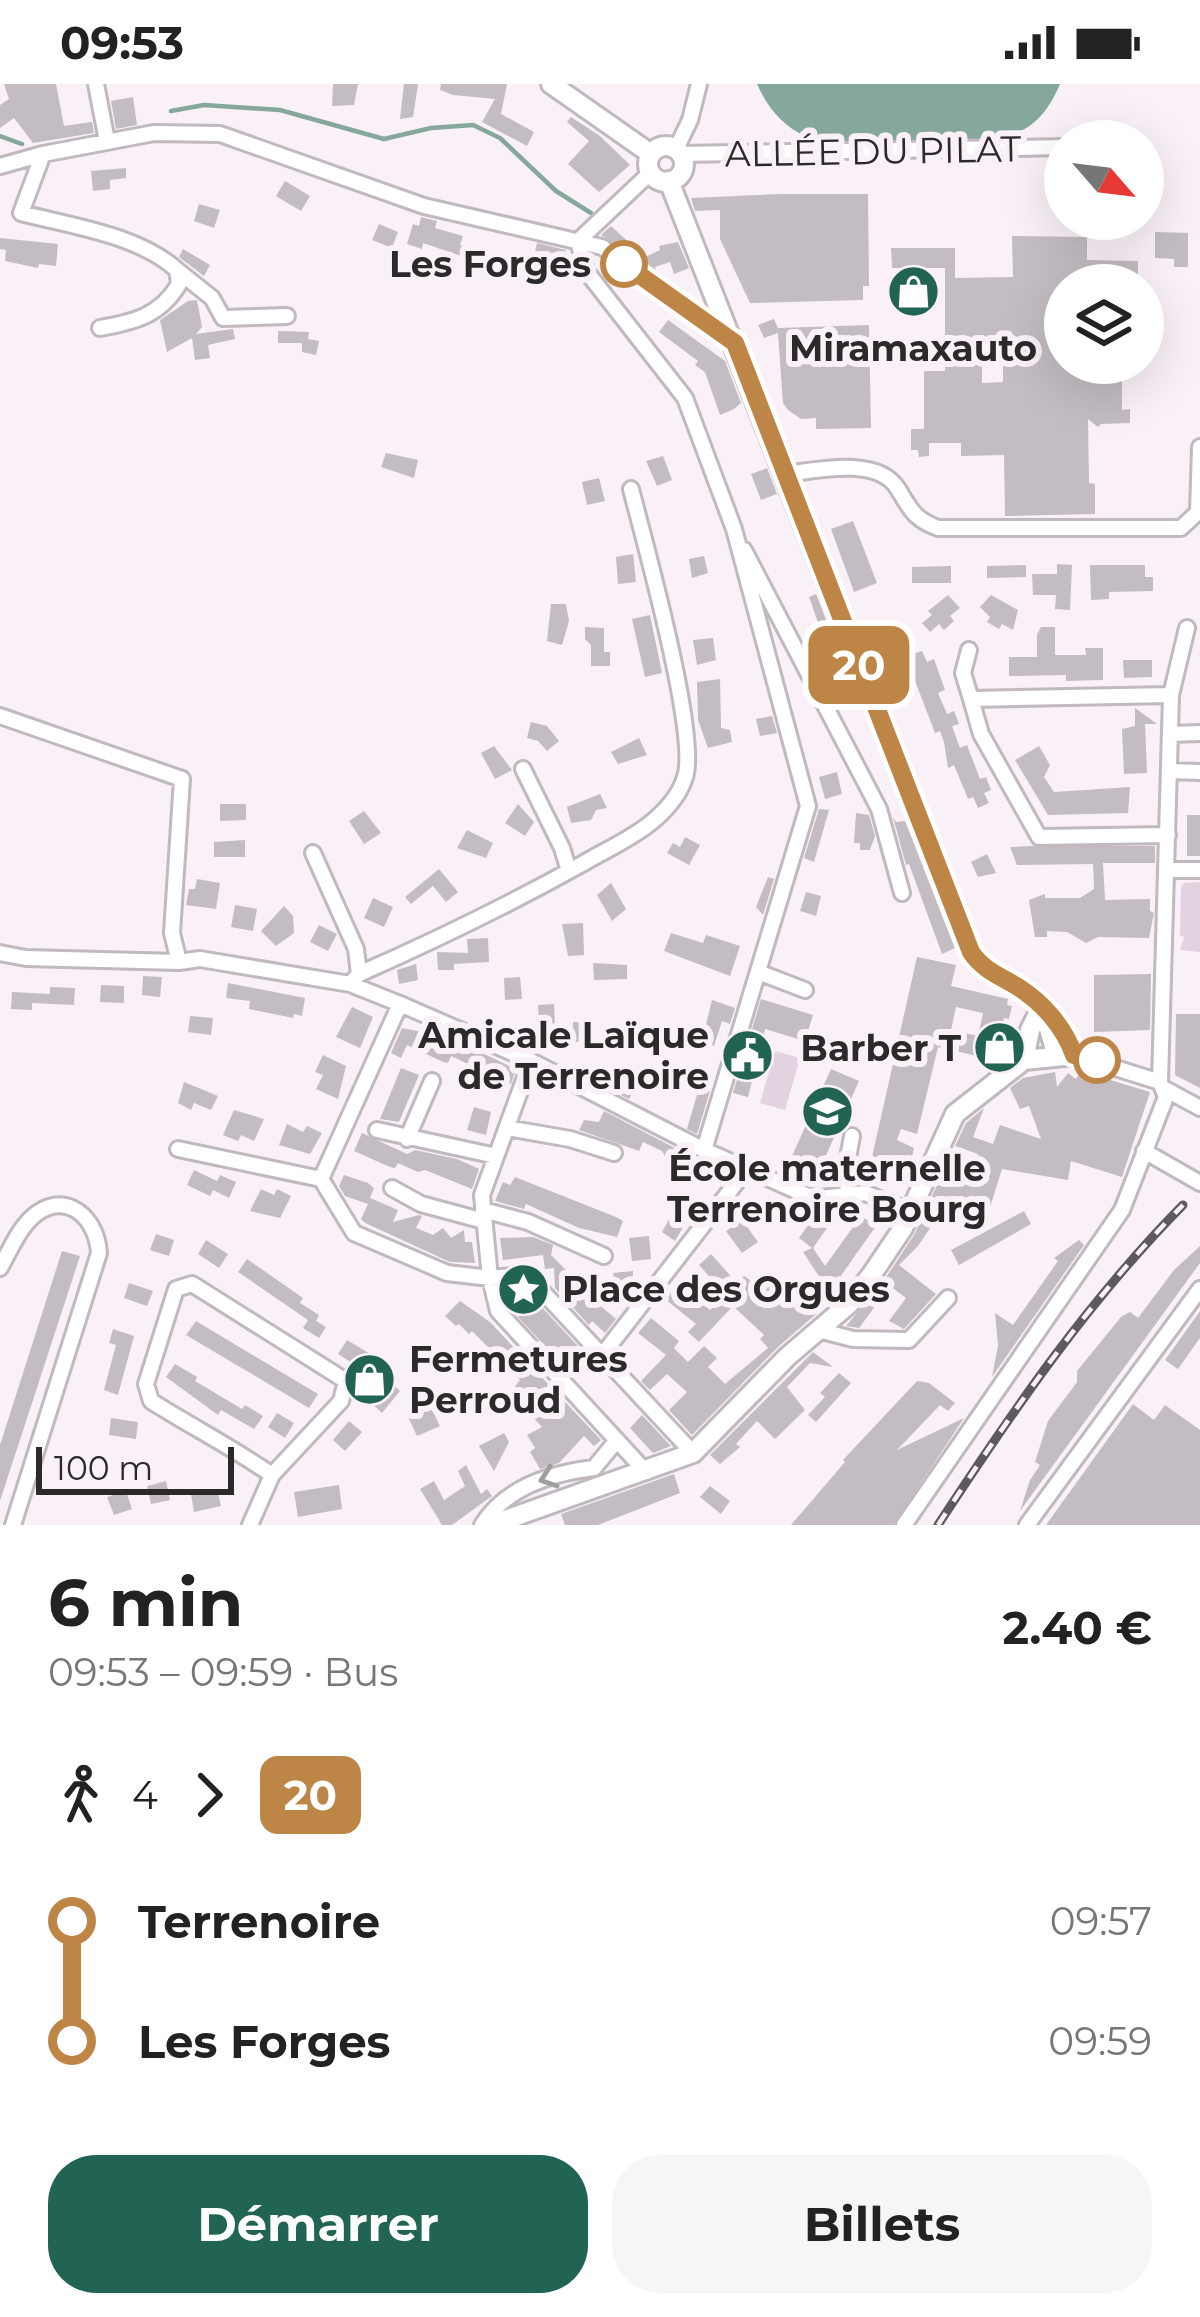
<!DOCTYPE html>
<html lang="fr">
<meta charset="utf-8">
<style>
:root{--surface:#fff;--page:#f6f6f6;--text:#222;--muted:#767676;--accent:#226453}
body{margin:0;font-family:Montserrat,sans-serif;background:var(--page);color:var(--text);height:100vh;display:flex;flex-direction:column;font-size:45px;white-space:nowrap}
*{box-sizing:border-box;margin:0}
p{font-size:39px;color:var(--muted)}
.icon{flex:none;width:66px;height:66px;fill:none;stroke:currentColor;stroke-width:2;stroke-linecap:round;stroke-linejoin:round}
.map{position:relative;height:1441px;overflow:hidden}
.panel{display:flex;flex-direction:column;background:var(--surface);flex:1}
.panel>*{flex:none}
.badge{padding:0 24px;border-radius:18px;font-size:42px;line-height:78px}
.needle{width:78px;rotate:118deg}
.tools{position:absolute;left:1044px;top:36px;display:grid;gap:24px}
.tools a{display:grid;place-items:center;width:120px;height:120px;border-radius:50%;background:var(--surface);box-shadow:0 12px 48px #0002;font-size:60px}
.scale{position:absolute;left:36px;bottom:30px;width:198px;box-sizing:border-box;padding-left:12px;border:6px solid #2c292b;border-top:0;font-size:33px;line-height:42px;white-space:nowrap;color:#2c292b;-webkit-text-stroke:9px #f9f1f7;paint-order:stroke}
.map>.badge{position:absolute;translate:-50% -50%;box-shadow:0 0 0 6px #fff}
.legs{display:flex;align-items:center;gap:18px;height:132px;padding:0 48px;font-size:39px}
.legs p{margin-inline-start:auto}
.head{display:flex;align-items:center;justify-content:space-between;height:204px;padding:0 48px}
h1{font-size:66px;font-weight:700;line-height:90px}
.button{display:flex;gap:24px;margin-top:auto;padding:24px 48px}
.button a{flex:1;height:138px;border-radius:48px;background:var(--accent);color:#fff;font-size:48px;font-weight:700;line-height:138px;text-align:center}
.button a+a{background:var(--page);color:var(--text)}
ul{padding:0 48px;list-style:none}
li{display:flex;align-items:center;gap:42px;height:120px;font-size:45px}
li i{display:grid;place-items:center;width:18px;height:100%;margin:0 15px;background:currentColor}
li i::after{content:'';width:30px;height:30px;margin:-15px;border:9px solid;border-radius:50%;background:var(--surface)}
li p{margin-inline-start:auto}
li:first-child i{background:linear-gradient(#0000 50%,currentColor 0)}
li:last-child i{background:linear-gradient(currentColor 50%,#0000 0)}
.status{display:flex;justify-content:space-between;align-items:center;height:84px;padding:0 60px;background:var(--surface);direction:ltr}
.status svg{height:33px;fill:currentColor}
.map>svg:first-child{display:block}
</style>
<div class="status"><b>09:53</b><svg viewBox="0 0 49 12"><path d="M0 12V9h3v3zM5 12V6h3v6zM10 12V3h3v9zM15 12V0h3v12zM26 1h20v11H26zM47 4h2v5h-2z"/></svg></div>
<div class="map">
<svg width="1200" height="1441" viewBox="0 0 1200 1441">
<rect width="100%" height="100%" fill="#f9f1f7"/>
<!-- green -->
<path fill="#e3d2df" d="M1200,798V868L1180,866L1184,853L1180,852L1181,802L1184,799Z
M775,967L800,974L785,1026L760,1019Z"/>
<!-- water -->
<path fill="#85a79c" d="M757,0H1060C1051,21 1040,38 1019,48C989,64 839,66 807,53C782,42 768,24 757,0Z"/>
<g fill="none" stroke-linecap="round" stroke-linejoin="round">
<!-- stream -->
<path stroke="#85a79c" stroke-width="4.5" d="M171,27L204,21L280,26L384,55L431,44L473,41L500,54L556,107L591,129
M0,52L22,60"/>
</g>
<!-- building -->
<path fill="#c3bcc2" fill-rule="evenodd" d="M4,0H56L64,42L92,38L94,49L33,59L14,34L0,44V21L9,15Z
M333,0H358L354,21L332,22Z
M404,0H418L413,33L400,35Z
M441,0H507L501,30L534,48L527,62L482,38L495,15L453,11L440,6Z
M133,13L137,41L116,45L111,17Z
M571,33L600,52L630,81L599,108L568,80L589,57L567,38Z
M126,84V94L110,96V105L93,107L91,87Z
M285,97L310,112L301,127L276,112Z
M779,110H868L869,202H863V216L750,219L720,155V126L695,127L691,114Z
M199,120L220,126L214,144L194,137Z
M421,133L437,137L435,144L463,152L460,161L471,164L467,174L423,159L422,165L407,160L413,140L419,142Z
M379,140L398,148L392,164L372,156Z
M611,142L645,173L660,166L659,162L678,158L689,184L674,190L670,178L655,183L656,188L601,151Z
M1155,148L1188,149V183H1174V175L1155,174Z
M1012,152L1087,153V176L1138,177V201H1065V279H1122V326L1130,325V339L1101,340L1098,343L1088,335L1089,399L1095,400V430L1005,432L1004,371L961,372V359H929V372L919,373L918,366H911V345H924V287H945V184H892L891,164H955V194L1013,193ZM982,275H1003V298L982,299Z
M0,154L58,160L56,182L39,180L38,184L5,177L6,166L0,165Z
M537,159L566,166L564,174L557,173L555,183L533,177Z
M183,165L210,181L204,192L179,173Z
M197,216L202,243L196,250L233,245L235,255L208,261L210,274L195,276L192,254L167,268L160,236L188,217Z
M774,235L778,244L869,241L871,344L816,345V334L801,335L788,326L783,319L778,249L764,254L758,241Z
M668,236L725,277L741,319L734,325L720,331L705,288L695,281L698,277L659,248Z
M278,247L309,248L308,255L319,257L316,271L302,268V259H278Z
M386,369L418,376L414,394L381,383Z
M663,372L672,396L657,402L646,377Z
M767,384L777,410L761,416L751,390Z
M599,394L605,417L587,421L582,398Z
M853,437L877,499L854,508L831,445Z
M633,470L636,498L618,500L616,473Z
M704,472L708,489L692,494L689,475Z
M1057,480L1072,481L1070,526L1055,525L1056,511H1033L1032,490H1057Z
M1026,481V493L987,494V482Z
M1090,481H1145V493H1153V507L1109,508V515L1091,516Z
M951,482V499H912V483Z
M816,510L831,548L823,552L809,513Z
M948,511L960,524L950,532L954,537L944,546L939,540L930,548L922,539L932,531L928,527Z
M991,511L1018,526L1013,546L1002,540L999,545L987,538L990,533L980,523Z
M551,520H566L569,537L562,561L547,557Z
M650,531L662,589L645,593L632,535Z
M585,543L604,544V568H610V582H591V561L585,555Z
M1041,543H1055V571H1086L1085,564H1103V596L1066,597V591L1009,592V573H1037V550Z
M713,554L716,576L697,581L693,556Z
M922,567L927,578L934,575L945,606L938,609L947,630L954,627L959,640L952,642L960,664L967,661L980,695L986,693L991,706L984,709L989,719L978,724L973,713L968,715L954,681L948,684L944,658L940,647L935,649L910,584L915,582L911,571Z
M1123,576H1152V593L1124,594Z
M720,595L721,644L730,646L732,658L708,664L698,636L697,598Z
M1135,624L1157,640H1145L1147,689L1124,690L1122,645L1135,642Z
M772,632L777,649L760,652L756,635Z
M531,638L547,642L559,657L547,667L538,657L527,654Z
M639,654L647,671L618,680L611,668Z
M494,662L512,686L495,695L481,669Z
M1039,662L1050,681L1044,693L1054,708L1130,703L1128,729L1048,731L1015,676Z
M837,688L842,710L825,715L819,693Z
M600,710L607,724L596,726L591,736L571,739L567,723Z
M220,720H246V736L220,737Z
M518,720L534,738L525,752L505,739Z
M819,725L829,726L814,778L804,774Z
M364,727L381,749L364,760L349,737Z
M856,729L869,731L875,752L870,766H860V759H854Z
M1187,731H1200V772H1187Z
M893,733L896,738L905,737L955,864L942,870L909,780L906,781Z
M467,746L493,759L486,774L457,764Z
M685,753L700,761L689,781L667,769L673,759L680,763Z
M245,756V773H214V758Z
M1033,762H1155V779H1103L1105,816L1150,815V827L1154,829L1149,854L1098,853L1086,859L1067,848L1047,847V853H1035L1029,816L1045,810V814H1080L1094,805L1093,780L1017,781L1010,763Z
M987,770L996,789L978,793L971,778Z
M439,785L458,808L446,818L433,802L411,820L405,813Z
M768,793L774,795L763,831L756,823Z
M197,795L220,799L216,825L186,821L189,805H195Z
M611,799L626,825L612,837L597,811Z
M806,808L821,812L816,832L800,827Z
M373,814L393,823L384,843L364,834Z
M235,821L257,825L253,847L231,843Z
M284,822L293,832L294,849L276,862L261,847Z
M583,839L584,871L568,872L562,840Z
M319,841L337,850L328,867L310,858Z
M671,849L703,859L706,851L740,862L730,892L664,867Z
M488,854L489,878L454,880V886H438L437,868L468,869L467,855Z
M917,873L956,881L951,902L1008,915L1007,921L1012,922L1009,935L1004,934L999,957L1004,959L1001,971L996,970L994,976L938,963L917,1050L901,1045L897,1056L914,1064L908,1091L870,1082ZM956,923L983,929L978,952L951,946Z
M593,879L627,881V895L594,896Z
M416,880L418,896L399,900L397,886Z
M1151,890L1150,946L1094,948V891Z
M143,892L162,893L160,913L142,911Z
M520,893L522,915L505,916L504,894Z
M228,899L305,914L302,932L294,930L293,934L249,925L250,917L226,914Z
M101,901L124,902V919L100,918Z
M50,903L75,904L74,921L32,919V926L11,925L12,908L50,910Z
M761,915L813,931L805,957L765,945L748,1013L733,1009Z
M712,916L735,924L730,940L722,937L714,962L702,957Z
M554,920L555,942H539L538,921Z
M352,923L373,933L360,964L336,953Z
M1176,930H1200V1004L1175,991Z
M190,932L213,934L211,951L188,948Z
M573,938H587V958H572Z
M402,944L427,949L430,963L441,962V956L459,963L461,959L516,985L511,1000L490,990L481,1008L473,1005L481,986L451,972L448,979L443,978L407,961L401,974L391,969Z
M323,971L346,982L338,1015L316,1005L323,991L315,988Z
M401,984L419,991L399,1038L380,1035Z
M831,985L859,997L820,1085L792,1072Z
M1081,987L1150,1008L1122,1093L1071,1077L1068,1096L1002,1085L986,1136L945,1122L918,1162L899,1181L936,1210L904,1245L889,1237L906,1214L890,1202L859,1244L846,1242L883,1198L914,1151L947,1079L971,1090L978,1070L955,1062L966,1039L984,1024L973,1053L993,1060L1000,1041L1041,1055L1029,1022L1020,1025L1010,1004L1023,994L1055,988L1057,1003L1068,989L1076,995Z
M610,993L635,1005L629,1015L605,1003Z
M184,998L218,1012L211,1026L194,1019L191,1026L178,1019Z
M699,1004L710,1007L697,1050L687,1045Z
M474,1023L491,1028L486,1051L467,1046Z
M234,1026L264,1035L254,1057L241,1051L238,1057L223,1051Z
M604,1027L696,1075L707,1084L698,1097L669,1079L662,1067L643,1058L639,1067L579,1046L584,1036L599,1038Z
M287,1040L303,1048L307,1042L322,1049L310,1070L279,1061Z
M362,1049L407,1070L415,1066L457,1075L479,1085L472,1105L425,1086L418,1088L398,1079L395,1084L390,1083L354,1067Z
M194,1086L217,1097L220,1091L236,1098L229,1114L213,1106L210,1112L187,1101Z
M344,1091L368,1099L374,1104L370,1114L398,1126L393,1138L419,1131L422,1132L416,1144L433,1151L443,1144L451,1154L464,1146L465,1158H472L475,1179L450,1178L365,1139L361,1135L368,1120L345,1112L339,1102Z
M515,1093L616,1133L623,1137L617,1153L579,1144L526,1120L524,1125L495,1117L503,1098L510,1101Z
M261,1105L274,1111L277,1105L291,1112L280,1134L250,1127Z
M681,1114L695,1123L675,1157L662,1148Z
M819,1125L839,1127L813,1164L825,1182L861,1132L876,1142L840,1193L846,1202L834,1215L803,1168L812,1164L799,1154Z
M1024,1127L1031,1140L959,1181L951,1166Z
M742,1136L758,1158L742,1169L726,1147Z
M156,1150L174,1156L169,1172L150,1166Z
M649,1152L651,1175L632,1177L629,1154Z
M533,1153L553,1161L551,1171L571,1191L572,1198L616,1235L605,1249L592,1237L589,1241L555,1204L554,1184L545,1185L543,1171L503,1176L500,1154Z
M206,1156L228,1170L219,1184L198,1170Z
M1079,1156L1084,1161L992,1293L998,1262L995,1229L1013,1241L1058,1177L1054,1174Z
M1200,1162V1179L1020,1427L1030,1396L1040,1381L1035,1378L1048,1337L1077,1298V1287L1121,1233L1130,1228L1138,1234L1174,1186Z
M62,1167L80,1172L0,1417V1361Z
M711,1170L737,1199L744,1192L765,1206L778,1195L794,1214L807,1205L822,1225L778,1263L692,1351L669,1326L687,1308L667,1290L650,1306L641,1297L666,1271L638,1249L651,1234L679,1257L674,1264L688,1278L704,1262L717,1274L708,1283L725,1300L768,1264L760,1255L764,1251L733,1222L699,1258L688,1248L696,1240L665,1215L679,1199L710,1226L726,1211L699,1181Z
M247,1175L303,1214L300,1219L319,1231L316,1237L326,1243L319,1254L303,1244L308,1236L238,1188Z
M633,1187V1209L618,1211L613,1189Z
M129,1199L153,1207L147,1222L124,1214Z
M535,1216L589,1274L572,1291L518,1233Z
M460,1217L490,1238L601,1356L594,1362L584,1352L559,1379L540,1385L530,1368L535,1364L527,1351L542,1343L510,1309L520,1296L472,1247L469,1250L459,1240L456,1242L445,1232Z
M1200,1227V1254L1178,1285L1165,1276Z
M196,1237L318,1310L309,1324L186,1251Z
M113,1245L134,1252L118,1311L104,1306L116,1261L109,1259Z
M347,1256L372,1271L363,1286L338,1270Z
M813,1268L833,1283L810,1279L787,1303L805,1326L775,1355L757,1337L736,1360L740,1363L720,1380L710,1371Z
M175,1280L197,1293L195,1297L242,1325L245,1321L263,1332L254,1345L221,1326L218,1331L166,1293Z
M839,1289L851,1299L816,1338L808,1331L825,1313L820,1309Z
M388,1296L400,1307L382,1329L369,1317Z
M917,1297L929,1299L955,1319L948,1327L940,1321L897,1366L964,1334L893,1441H791L845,1378L843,1376Z
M1133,1320L1154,1336L1165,1321L1200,1346V1441H1046Z
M430,1321L440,1342L417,1352L408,1333Z
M277,1329L294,1339L285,1354L268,1343Z
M642,1331L671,1362L653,1369L640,1355L630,1344Z
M111,1334L138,1338L136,1355L109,1351Z
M349,1337L362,1348L345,1367L333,1356Z
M504,1349L509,1358L494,1387L479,1362Z
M466,1381L481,1410L487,1405L492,1412L452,1441H442L420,1405L434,1397L444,1416L465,1402L458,1387Z
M674,1390L680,1409L598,1441H565L561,1430Z
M166,1397L170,1416L151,1420L147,1402Z
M339,1401L342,1425L298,1433L294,1408Z
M710,1402L730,1417L721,1430L700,1413Z
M217,1405L221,1422L194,1428L191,1410Z
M126,1407L132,1425L114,1431L107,1413Z"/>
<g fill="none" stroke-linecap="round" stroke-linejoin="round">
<defs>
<path id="minor" d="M96,0L107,57
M676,65L690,36L699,0
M681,70L1065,63
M0,82L43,70
M578,157L586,187L685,314L734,445L808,722L704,1066
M578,157L650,89
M177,186L212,214L223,234L287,232
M100,244C134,238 160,232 179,200L177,186C139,151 71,142 21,129L43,70L154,49L220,50L424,122L602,163L730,256
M786,390C817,386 878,372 898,405C911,426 914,435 938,444H1181L1198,428L1200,363
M744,466L879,725L902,809
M969,566L963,589L971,615
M0,632L182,695L172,849L179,878
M1170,650L1200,649
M523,685L562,764L569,787
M1169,687L1200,688
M1168,751L1039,753L981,650L971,615L1171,611
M313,769L356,865L359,890
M1167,786H1200
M0,869L26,874L179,878L200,875L350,900L400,920L531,977L704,1066L806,1111L821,1114L865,1109L910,1127
M758,888L805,906
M350,900L359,890C434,857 510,820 582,780C605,766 632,755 653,737C666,726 680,710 685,693C699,652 644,456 631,405
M400,920L321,1095L354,1149L447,1189L490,1194L527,1191L693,1369
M1041,924L1055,973
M1074,971L1160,998
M531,977L482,1111L490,1194L498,1227L646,1388
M1160,998L1171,611L1187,544
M1165,1005L1200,1024
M507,1044L570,1055L614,1069
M377,1046L496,1072
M407,1055L432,997
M178,1065L321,1095
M1144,1067L1200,1099
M392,1104L421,1120L484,1137
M848,1109L846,1085L852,1052
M483,1126L528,1138L604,1172
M0,1184C8,1170 15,1153 25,1141C56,1102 96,1126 99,1169L13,1441
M818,1246L853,1255L909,1256L948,1214
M603,1270L746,1086
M250,1441L272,1391L341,1317L346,1297L192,1200L176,1205L146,1300L151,1317C192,1343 232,1363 272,1391
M482,1441C506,1403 551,1389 594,1384L617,1356
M904,1441L1122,1126L1166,1013L1160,998
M1027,1441L1200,1205"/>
<path id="major" d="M551,0L651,70
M648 80a18 18 0 1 1 36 0a18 18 0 1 1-36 0Z
M1024,976L1030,946L1041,924
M491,1441L693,1369L787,1273L849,1220L872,1190L903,1144L955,1030L1024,976L1074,971C1064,943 1043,918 1018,903C1000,892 983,886 971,868L669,97"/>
</defs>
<!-- minor casing -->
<use href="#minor" stroke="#c0b9bf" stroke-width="20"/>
<!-- major casing -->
<use href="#major" stroke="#c0b9bf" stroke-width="24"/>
<!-- minor -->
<use href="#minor" stroke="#fff" stroke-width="14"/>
<!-- major -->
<use href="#major" stroke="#fff" stroke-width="18"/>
<defs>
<path id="rail" d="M938,1441C1012,1328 1087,1218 1183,1121"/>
</defs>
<!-- rail casing -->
<use href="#rail" stroke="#5d595c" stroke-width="9"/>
<!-- rail -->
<use href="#rail" stroke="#f9f1f7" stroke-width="4.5" stroke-dasharray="14" stroke-linecap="butt"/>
</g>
<!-- one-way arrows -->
<defs><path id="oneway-chevron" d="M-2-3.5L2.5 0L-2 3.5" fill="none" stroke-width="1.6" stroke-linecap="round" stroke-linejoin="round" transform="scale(3)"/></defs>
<use stroke="#a09fa0" href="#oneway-chevron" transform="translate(548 1394) rotate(161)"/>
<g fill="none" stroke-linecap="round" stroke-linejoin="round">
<defs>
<path id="line-1" d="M624,180L735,259L971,868C983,886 1000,892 1018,903C1043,919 1064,943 1074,971L1097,976"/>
</defs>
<!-- line-1 casing -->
<use href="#line-1" stroke="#fff" stroke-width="27"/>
<!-- line-1 -->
<use href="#line-1" stroke="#be8646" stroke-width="18"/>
</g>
<!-- icons -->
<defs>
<symbol id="shop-disc" viewBox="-11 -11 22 22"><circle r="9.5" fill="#226453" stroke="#f9f1f7"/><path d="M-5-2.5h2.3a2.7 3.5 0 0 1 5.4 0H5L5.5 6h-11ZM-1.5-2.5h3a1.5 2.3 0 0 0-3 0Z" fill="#fff"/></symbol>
<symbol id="civic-disc" viewBox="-11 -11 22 22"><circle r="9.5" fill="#226453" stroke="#f9f1f7"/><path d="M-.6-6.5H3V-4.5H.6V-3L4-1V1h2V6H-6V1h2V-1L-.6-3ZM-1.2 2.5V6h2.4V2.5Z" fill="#fff"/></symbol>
<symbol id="school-disc" viewBox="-11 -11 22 22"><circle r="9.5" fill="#226453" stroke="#f9f1f7"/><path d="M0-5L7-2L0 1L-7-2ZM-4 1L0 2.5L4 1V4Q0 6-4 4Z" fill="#fff"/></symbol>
<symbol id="sight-disc" viewBox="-11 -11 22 22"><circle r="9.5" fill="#226453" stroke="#f9f1f7"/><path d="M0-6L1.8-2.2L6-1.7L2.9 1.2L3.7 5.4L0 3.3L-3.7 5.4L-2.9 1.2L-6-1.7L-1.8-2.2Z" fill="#fff"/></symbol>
</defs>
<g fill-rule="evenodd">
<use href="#shop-disc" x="884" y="178" width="59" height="59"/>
<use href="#shop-disc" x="970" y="934" width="59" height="59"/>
<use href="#civic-disc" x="718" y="942" width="59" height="59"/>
<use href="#school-disc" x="798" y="998" width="59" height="59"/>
<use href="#sight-disc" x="494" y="1176" width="59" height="59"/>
<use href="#shop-disc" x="340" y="1266" width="59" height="59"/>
</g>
<!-- markers -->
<g fill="#fff" stroke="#be8646" stroke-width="6">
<circle cx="624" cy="180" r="21"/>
<circle cx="1097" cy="976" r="21"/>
</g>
<g text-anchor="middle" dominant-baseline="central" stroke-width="12" stroke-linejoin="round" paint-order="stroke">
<!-- street labels -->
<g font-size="36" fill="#2c292b" stroke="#f9f1f7">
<text transform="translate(873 67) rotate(-1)">ALLÉE DU PILAT</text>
</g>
<!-- stop labels -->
<g font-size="36" font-weight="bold" fill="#2c292b" stroke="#f9f1f7" text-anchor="end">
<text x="591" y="180">Les Forges</text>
</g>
<!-- poi labels -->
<g font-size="36" font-weight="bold" fill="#2c292b" stroke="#f9f1f7">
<text x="913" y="264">Miramaxauto</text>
<text x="709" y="951" text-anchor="end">Amicale Laïque<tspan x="709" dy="41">de Terrenoire</tspan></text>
<text x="961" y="964" text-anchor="end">Barber T</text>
<text x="827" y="1084">École maternelle<tspan x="827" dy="41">Terrenoire Bourg</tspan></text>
<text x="562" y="1205" text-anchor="start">Place des Orgues</text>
<text x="409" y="1275" text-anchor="start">Fermetures<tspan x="409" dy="41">Perroud</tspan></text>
</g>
</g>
</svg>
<div class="tools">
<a><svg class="needle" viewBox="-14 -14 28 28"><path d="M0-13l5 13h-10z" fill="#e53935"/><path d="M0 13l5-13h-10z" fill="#767676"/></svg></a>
<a><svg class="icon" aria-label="layers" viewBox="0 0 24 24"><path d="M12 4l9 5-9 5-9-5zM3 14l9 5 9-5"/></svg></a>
</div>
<div class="scale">100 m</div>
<b class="badge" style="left:859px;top:581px;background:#be8646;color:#fff">20</b>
</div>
<section class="panel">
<div class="head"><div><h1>6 min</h1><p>09:53 – 09:59 · Bus</p></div><b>2.40 €</b></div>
<div class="legs"><svg class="icon" aria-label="walk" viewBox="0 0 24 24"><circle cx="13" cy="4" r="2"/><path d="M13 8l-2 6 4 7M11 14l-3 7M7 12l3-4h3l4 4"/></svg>4<svg class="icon" aria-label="forward" viewBox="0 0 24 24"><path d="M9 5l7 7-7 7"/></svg><b class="badge" style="background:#be8646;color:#fff">20</b></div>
<ul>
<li><i style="color:#be8646"></i><b>Terrenoire</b><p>09:57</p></li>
<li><i style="color:#be8646"></i><b>Les Forges</b><p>09:59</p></li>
</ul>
<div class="button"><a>Démarrer</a><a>Billets</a></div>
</section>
